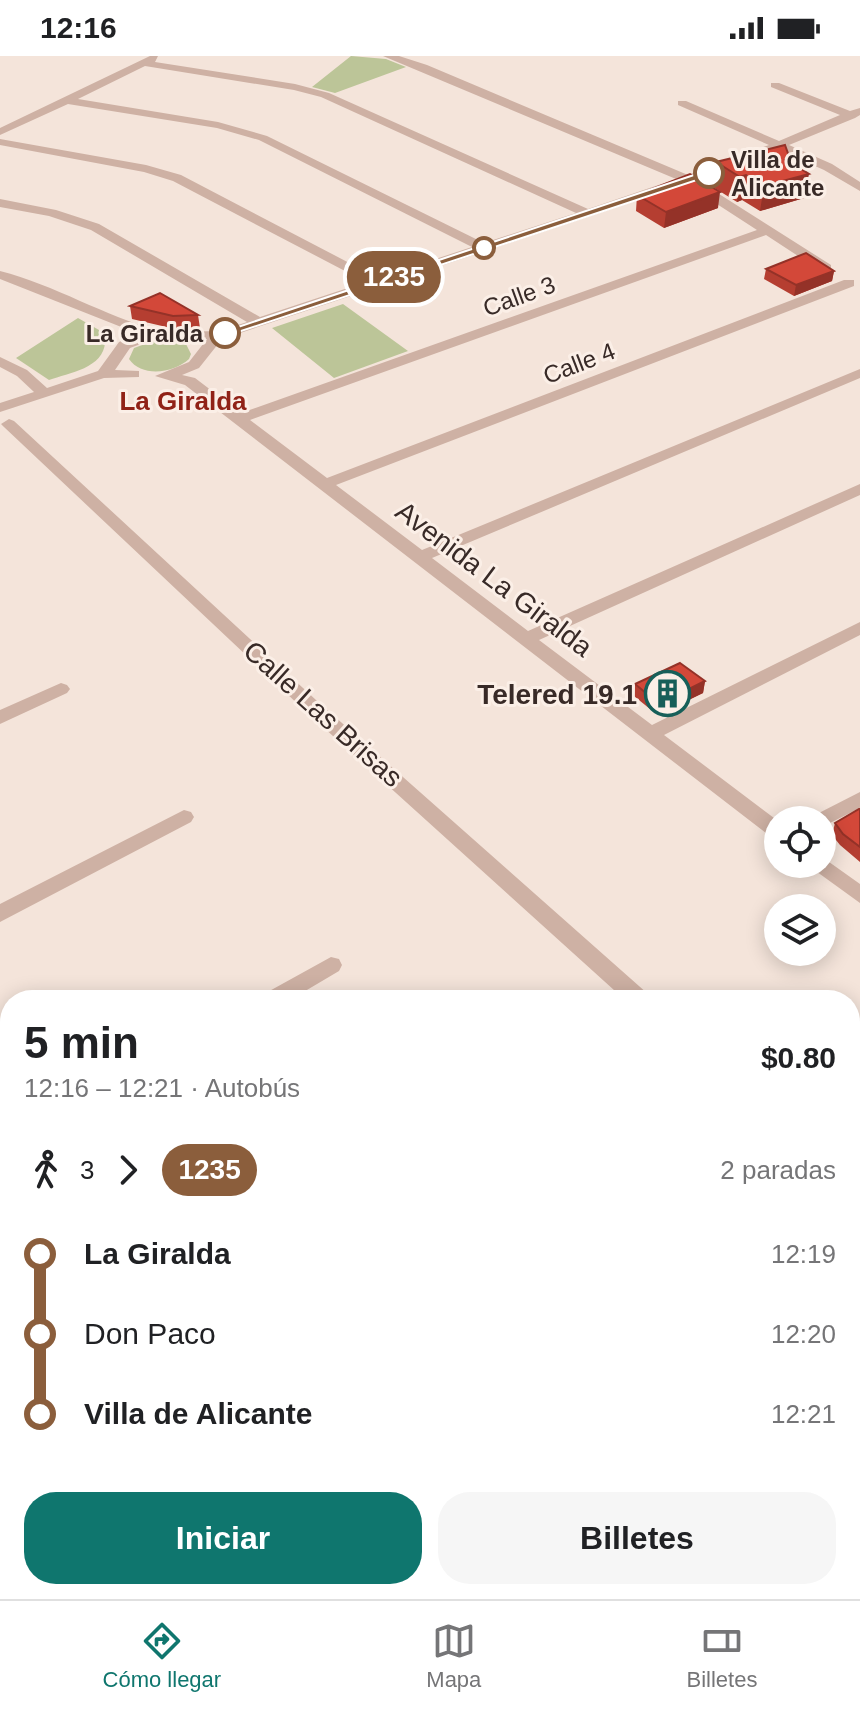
<!DOCTYPE html>
<html lang="es">
<meta charset="utf-8">
<style>
:root{--surface:#fff;--page:#f6f6f6;--text:#202124;--muted:#757577;--line:#e0e0e0;--accent:#0f766e}
body{margin:0;font-family:Arial,sans-serif;background:var(--page);color:var(--text);height:100vh;display:flex;flex-direction:column;font-size:30px;white-space:nowrap}
*{box-sizing:border-box;margin:0}
p{font-size:26px;color:var(--muted)}
.icon{flex:none;width:44px;height:44px;fill:none;stroke:currentColor;stroke-width:2;stroke-linecap:round;stroke-linejoin:round}
.map{position:relative;flex:1;overflow:hidden}
.details{position:absolute;left:0px;top:934px;width:860px;height:610px;display:flex;flex-direction:column;background:var(--surface);border-radius:32px 32px 0 0;box-shadow:0 4px 20px #0003}
.details>*{flex:none}
.badge{padding:0 16px;border-radius:26px;font-size:28px;line-height:52px}
.tools{position:absolute;left:764px;top:750px;display:grid;gap:16px}
.tools a{display:grid;place-items:center;width:72px;height:72px;border-radius:50%;background:var(--surface);box-shadow:0 4px 20px #0003;font-size:40px}
.map>.badge{position:absolute;translate:-50% -50%;box-shadow:0 0 0 4px #fff}
.legs{display:flex;align-items:center;gap:12px;height:88px;padding:0 24px;font-size:26px}
.legs p{margin-inline-start:auto}
.head{display:flex;align-items:center;justify-content:space-between;height:136px;padding:0 24px}
h1{font-size:44px;font-weight:700;line-height:60px}
.action{display:flex;gap:16px;margin-top:auto;padding:16px 24px}
.action a{flex:1;height:92px;border-radius:32px;background:var(--accent);color:#fff;font-size:32px;font-weight:700;line-height:92px;text-align:center}
.action a+a{background:var(--page);color:var(--text)}
ul{padding:0 24px;list-style:none}
li{display:flex;align-items:center;gap:28px;height:80px;font-size:30px}
li i{display:grid;place-items:center;width:12px;height:100%;margin:0 10px;background:currentColor}
li i::after{content:'';width:20px;height:20px;margin:-10px;border:6px solid;border-radius:50%;background:var(--surface)}
li p{margin-inline-start:auto}
li:first-child i{background:linear-gradient(#0000 50%,currentColor 0)}
li:last-child i{background:linear-gradient(currentColor 50%,#0000 0)}
.status{display:flex;justify-content:space-between;align-items:center;height:56px;padding:0 40px;background:var(--surface);direction:ltr}
.status svg{height:22px;fill:currentColor}
.tabs{display:flex;justify-content:space-around;align-items:center;height:112px;border-top:2px solid var(--line);background:var(--surface);font-size:22px;color:var(--muted)}
.tabs a{display:grid;justify-items:center;gap:4px}
.tabs .current{color:var(--accent)}
.map>svg:first-child{display:block}
</style>
<div class="status"><b>12:16</b><svg viewBox="0 0 49 12"><path d="M0 12V9h3v3zM5 12V6h3v6zM10 12V3h3v9zM15 12V0h3v12zM26 1h20v11H26zM47 4h2v5h-2z"/></svg></div>
<div class="map">
<svg width="860" height="1543" viewBox="0 0 860 1543">
<rect width="100%" height="100%" fill="#f4e4da"/>
<!-- green -->
<path fill="#bcc598" d="M351,0L386,3L406,11L335,37L312,31Z
M343,248L408,295L334,322L272,272Z
M78,262L99,274L105,286C104,312 69,317 49,324L16,302Z
M159,283L186,288L191,298L189,303C174,317 142,322 129,303L134,292Z"/>
<g fill="none" stroke-linecap="round" stroke-linejoin="round">
<!-- street -->
<path fill="#ceb1a4" fill-rule="evenodd" d="M150,0H158L155,6L295,28L329,37L588,153L676,123L383,0H399L427,9L688,119L769,89L678,49V45H686L779,85L840,59L771,31V27H779L850,55L860,52V59L855,62L789,89L832,108L860,126V135L824,114L779,94L697,124L831,209V215H821L766,179L250,364L327,422L844,224H854V230L336,429L422,494L860,313V322L432,502L528,575L860,428V439L539,584L652,669L860,566V579L664,679L778,765V783L771,781L185,329L155,320L189,306L207,283H176L171,282V276L220,275L247,266L91,174L49,160L0,151V143L56,154L99,168L260,261L366,226L173,125L144,116L0,89V83L146,109L181,119L378,222L472,191L259,84L217,72L68,48L0,79V72ZM145,10L294,34L321,41L576,157L484,187L267,80L218,66L78,43ZM686,128L757,174L241,357L195,322L182,319L199,312L222,283Z
M0,215C55,229 104,260 159,275V281L130,292L115,314L139,315V321L104,322L0,356V347L34,336L17,320L0,311V301L27,314L47,332L98,315L119,286L139,278L0,223Z
M9,363L14,365L316,644L648,938L651,944H625L302,652L4,371L1,368Z
M61,627L67,629L70,633L67,637L0,668V654Z
M860,736V752L822,771V764H812L815,759Z
M184,754L191,756L194,761L191,766L0,866V848Z
M822,801L860,828V847L813,813L810,808H822Z
M331,901L339,903L342,909L339,915L290,944H261L264,938Z
M10,1092V1115L0,1118V1096Z
M850,1120L860,1125V1151L850,1146Z
M10,1426V1457L0,1461V1430Z
M0,1470L10,1474V1515L0,1511Z
M860,1488V1526L850,1530L852,1534L848,1543H815L819,1534H850V1492Z
M14,1534H45L49,1543H18Z
M56,1534H81L85,1543H52Z"/>
</g>
<!-- wall -->
<path fill="#b53e31" d="M790,103L789,106L804,142L760,155L742,144L737,146L713,131L716,106Z
M637,139L718,152L664,172L636,155Z
M766,213L834,215L832,225L794,240L764,223Z
M130,250L198,259L200,272L175,273L132,263Z
M705,625L703,637L666,655L650,653L634,640L635,628Z
M860,753V806L840,789L832,779L835,767Z"/>
<!-- shaded-wall -->
<path fill="#943228" d="M790,103L786,124L809,118L804,142L760,155L764,130L786,104Z
M746,119L742,144L737,146L740,121Z
M720,136L718,152L664,172L666,156Z
M834,215L832,225L794,240L796,229Z
M705,625L703,637L666,655L667,644Z"/>
<!-- building -->
<path fill="#d34839" stroke="#943228" stroke-width="2" d="M785,89L790,103L786,104L809,118L764,130L746,119L740,121L716,106Z
M690,118L720,136L666,156L637,139Z
M806,197L834,215L796,229L766,213Z
M160,237L198,259L173,260L130,250Z
M680,607L705,625L667,644L652,642L635,628Z
M859,753H860V791L843,778L835,767Z"/>
<!-- line-1 -->
<path fill="#8b5e3c" stroke="#fff" stroke-width="2" d="M709,114L712,119L229,279L220,277Z"/>
<!-- icons -->
<defs>
<symbol id="building-ring" viewBox="-11 -11 22 22"><circle r="9.5" fill="#fbefe7" stroke="#175f59" stroke-width="1.5"/><path d="M-4-6H4V6H1V3H-1V6H-4ZM-2.5-4.3h1.7v1.8h-1.7ZM.8-4.3h1.7v1.8H.8ZM-2.5-1h1.7V.8h-1.7ZM.8-1h1.7V.8H.8Z" fill="#175f59"/></symbol>
</defs>
<g fill-rule="evenodd">
<use href="#building-ring" x="642" y="612" width="51" height="51"/>
</g>
<!-- markers -->
<g fill="#fff" stroke="#8b5e3c" stroke-width="4">
<circle cx="709" cy="117" r="14"/>
<circle cx="484" cy="192" r="10"/>
<circle cx="225" cy="277" r="14"/>
</g>
<g text-anchor="middle" dominant-baseline="central" stroke-width="6" stroke-linejoin="round" paint-order="stroke">
<!-- far-stop labels -->
<g font-size="24" font-weight="bold" fill="#382a27" stroke="#fbefe7" text-anchor="start">
<text x="731" y="103">Villa de<tspan x="731" dy="28">Alicante</tspan></text>
<text x="203" y="277" text-anchor="end">La Giralda</text>
</g>
<!-- far-street labels -->
<g font-size="24" fill="#382a27" stroke="#fbefe7">
<text transform="translate(519 240) rotate(-20)">Calle 3</text>
<text transform="translate(579 307) rotate(-21)">Calle 4</text>
</g>
<!-- far-neighbourhood labels -->
<g font-size="26" font-weight="bold" fill="#902217" stroke="#fbefe7">
<text x="183" y="345">La Giralda</text>
</g>
<!-- street labels -->
<g font-size="28" fill="#382a27" stroke="#fbefe7">
<text transform="translate(494 523) rotate(37)">Avenida La Giralda</text>
<text transform="translate(323 658) rotate(42)">Calle Las Brisas</text>
</g>
<!-- poi labels -->
<g font-size="28" font-weight="bold" fill="#382a27" stroke="#fbefe7" text-anchor="end">
<text x="637" y="638">Telered 19.1</text>
</g>
</g>
</svg>
<div class="tools">
<a><svg class="icon" aria-label="locate" viewBox="0 0 24 24"><circle cx="12" cy="12" r="6"/><path d="M12 2v4M12 18v4M2 12h4M18 12h4"/></svg></a>
<a><svg class="icon" aria-label="layers" viewBox="0 0 24 24"><path d="M12 4l9 5-9 5-9-5zM3 14l9 5 9-5"/></svg></a>
</div>
<b class="badge" style="left:394px;top:221px;background:#8b5e3c;color:#fff">1235</b>
<section class="details">
<div class="head"><div><h1>5 min</h1><p>12:16 – 12:21 · Autobús</p></div><b>$0.80</b></div>
<div class="legs"><svg class="icon" aria-label="walk" viewBox="0 0 24 24"><circle cx="13" cy="4" r="2"/><path d="M13 8l-2 6 4 7M11 14l-3 7M7 12l3-4h3l4 4"/></svg>3<svg class="icon" aria-label="forward" viewBox="0 0 24 24"><path d="M9 5l7 7-7 7"/></svg><b class="badge" style="background:#8b5e3c;color:#fff">1235</b><p>2 paradas</p></div>
<ul>
<li><i style="color:#8b5e3c"></i><b>La Giralda</b><p>12:19</p></li>
<li><i style="color:#8b5e3c"></i><span>Don Paco</span><p>12:20</p></li>
<li><i style="color:#8b5e3c"></i><b>Villa de Alicante</b><p>12:21</p></li>
</ul>
<div class="action"><a>Iniciar</a><a>Billetes</a></div>
</section>
</div>
<nav class="tabs">
<a class="current"><svg class="icon" aria-label="directions" viewBox="0 0 24 24"><path d="M12 3l9 9-9 9-9-9zM9 14v-3h6M13 9l2 2-2 2"/></svg>Cómo llegar</a>
<a><svg class="icon" aria-label="map" viewBox="0 0 24 24"><path d="M3 6l6-2 6 2 6-2v14l-6 2-6-2-6 2zM9 4v14M15 6v14"/></svg>Mapa</a>
<a><svg class="icon" aria-label="tickets" viewBox="0 0 24 24"><path d="M3 7h18v10H3zM15 7v10"/></svg>Billetes</a>
</nav>
